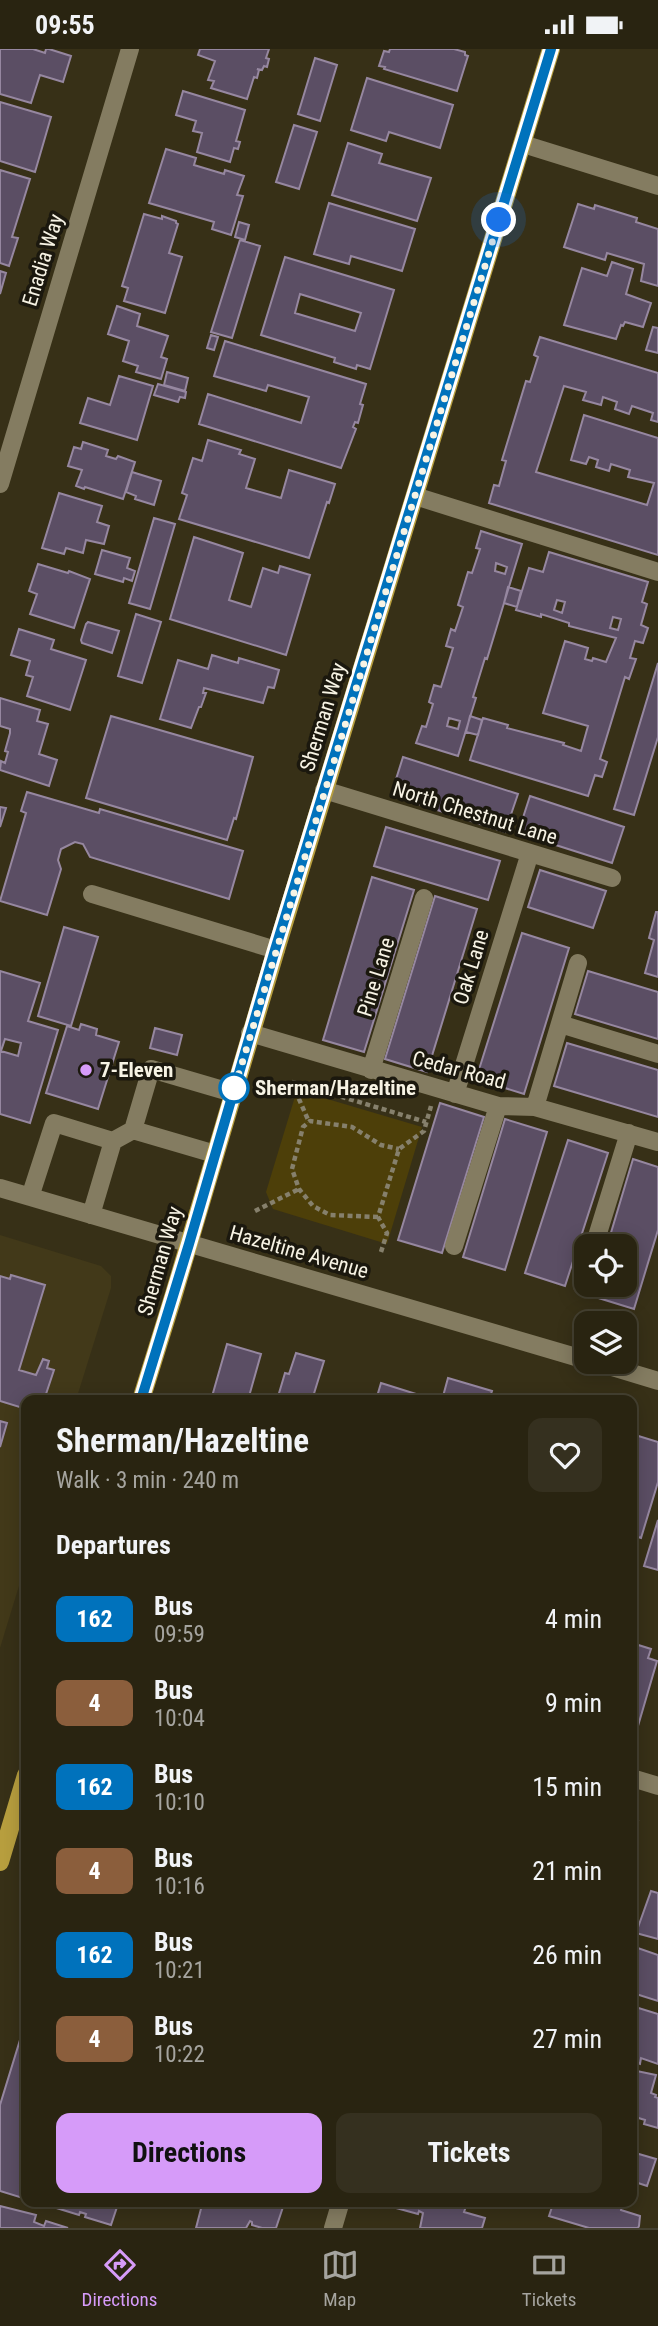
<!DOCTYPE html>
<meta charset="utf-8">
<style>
:root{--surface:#292411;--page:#35301f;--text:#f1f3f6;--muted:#a5a49f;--line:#454131;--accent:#d69bf9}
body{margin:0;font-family:"Roboto Condensed",sans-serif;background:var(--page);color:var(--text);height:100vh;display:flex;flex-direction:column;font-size:26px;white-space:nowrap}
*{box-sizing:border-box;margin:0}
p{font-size:23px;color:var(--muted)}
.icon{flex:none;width:38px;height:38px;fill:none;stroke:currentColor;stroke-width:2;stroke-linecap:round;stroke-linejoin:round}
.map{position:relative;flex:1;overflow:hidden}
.side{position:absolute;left:21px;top:1346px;width:616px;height:812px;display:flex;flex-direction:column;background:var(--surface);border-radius:14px;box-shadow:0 4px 18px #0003,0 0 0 2px var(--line)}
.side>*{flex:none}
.badge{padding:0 14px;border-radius:10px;font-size:24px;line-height:46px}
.buttons{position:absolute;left:574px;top:1185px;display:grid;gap:14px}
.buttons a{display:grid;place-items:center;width:63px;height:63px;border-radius:14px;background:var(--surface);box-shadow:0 4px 18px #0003,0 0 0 2px var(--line);font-size:35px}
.you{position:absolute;width:35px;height:35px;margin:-18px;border:5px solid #fff;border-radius:50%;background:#1a73e8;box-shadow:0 0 0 10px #1a73e833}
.map>.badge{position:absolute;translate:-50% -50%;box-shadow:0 0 0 4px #fff}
h2{padding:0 35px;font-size:26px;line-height:63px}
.round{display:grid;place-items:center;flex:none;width:74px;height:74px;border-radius:14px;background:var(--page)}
.summary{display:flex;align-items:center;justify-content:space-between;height:119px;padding:0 35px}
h1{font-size:33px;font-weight:700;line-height:52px}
.action{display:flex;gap:14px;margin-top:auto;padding:14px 35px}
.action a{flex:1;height:80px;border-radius:14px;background:var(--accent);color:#111;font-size:28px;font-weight:700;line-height:80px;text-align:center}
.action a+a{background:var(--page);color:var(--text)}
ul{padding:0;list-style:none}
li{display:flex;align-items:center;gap:21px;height:84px;padding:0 35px}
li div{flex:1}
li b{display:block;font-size:26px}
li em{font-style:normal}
li .badge{min-width:77px;font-weight:700;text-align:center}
.status{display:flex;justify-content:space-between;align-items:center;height:49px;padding:0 35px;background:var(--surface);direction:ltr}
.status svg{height:19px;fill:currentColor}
.dock{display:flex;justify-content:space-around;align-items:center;height:98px;border-top:2px solid var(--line);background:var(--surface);font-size:19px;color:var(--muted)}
.dock a{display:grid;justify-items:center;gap:4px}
.dock .active{color:var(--accent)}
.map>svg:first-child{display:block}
</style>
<div class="status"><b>09:55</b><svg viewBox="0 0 49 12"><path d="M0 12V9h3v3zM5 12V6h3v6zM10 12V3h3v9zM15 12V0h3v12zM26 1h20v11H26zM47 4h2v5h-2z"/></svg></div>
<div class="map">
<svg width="658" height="2179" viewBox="0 0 658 2179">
<rect width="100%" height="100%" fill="#373017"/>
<!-- built -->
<path fill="#423919" d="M0,1186L101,1217L111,1227V1239L76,1351H26V1514L0,1599Z"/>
<!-- green -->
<path fill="#4d3f09" d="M297,1041L422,1078L387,1195L273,1160L266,1143Z"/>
<!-- building -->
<path fill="#5b4e64" stroke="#9687a0" stroke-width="2" fill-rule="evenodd" d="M0,0H33L45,4L46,0H49L71,7L63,33L40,26L31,54L0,45Z
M200,0H269L266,9L269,10L267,18L264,17L262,21L257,20L259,21L257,29L254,28L247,50L211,39L214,32L208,31L215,12L198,6Z
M390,0H454L465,3V6L468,7L457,42L384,20L385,18L379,17L384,2L389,3Z
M315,9L337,16L320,72L298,65Z
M367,29L453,56L440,99L389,83L386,92L351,81Z
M183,42L245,61L236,92L240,93L238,100L234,99L230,113L197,103L202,84L193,82L196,72L176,66Z
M0,53L51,68L35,123L0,112Z
M294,76L317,83L299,140L276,133Z
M348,94L382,105L379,114L431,129L417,172L332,146Z
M166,100L196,109L194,116L224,125L225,121L244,127L237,146L243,147L231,186L212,180L214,173L149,154Z
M0,121L30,130L12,188L18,189L9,217L0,214Z
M329,154L415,180L402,222L351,207L349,215L314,205Z
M578,155L594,160L595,156L637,169L636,173L658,180V237L641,232L644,215L607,204L605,211L564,198Z
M144,165L162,170V167L176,172V174L178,175L169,204L182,208L165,264L124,252L128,239L122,237Z
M239,173L249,176L245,191L235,188Z
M240,191L260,197L232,289L211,283Z
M285,208L394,241L370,320L357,316L356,320L334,313L335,309L261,286ZM300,245L361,264L355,282L295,264Z
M612,213L633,220L626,245L651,254L643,278L625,273L623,277L621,276L616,290L564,276L582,219L607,227Z
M0,222L6,224L0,245Z
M117,257L140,265L137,277L168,287L161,308L167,310L161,330L136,323L138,317L123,312L129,292L108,285Z
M653,278L658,279V304L646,301Z
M211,286L218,288L214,301L207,299Z
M540,288L658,324V373L651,371L653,364L632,357L629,365L615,360L617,353L603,348L601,356L583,351L586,343L564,337L536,423L647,456L654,434L628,428L630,421L611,415L609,422L596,418L598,411L589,408L586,415L571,411L584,366L658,389V506L489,454L494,436L499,437L506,412L502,411L526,332L530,333L538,308L534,306Z
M225,292L366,335L360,355L363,356L358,374L355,373L353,378L356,380L341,419L199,375L208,345L301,374L309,348L268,336L266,342L214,327Z
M167,323L188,329L185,342L164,336Z
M119,327L153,337L137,391L80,374L88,349L110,356Z
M158,335L186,343L185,349L180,348L178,353L154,346Z
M208,391L241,401L239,405L255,410L246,439L281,449L289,421L335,435L329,454L327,453L309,509L179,470L187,446L182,444L193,409L202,412Z
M83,393L108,401L106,407L116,410L118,407L135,413L123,450L85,438L84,440L76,437L82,421L68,417L74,398L81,400Z
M132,423L161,432L154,456L135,450L136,447L126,443Z
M59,444L102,457L97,473L109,477L104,495L86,491L83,504L66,499L64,505L42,499Z
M154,469L175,475L150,560L129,554Z
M481,482L522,495L487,610L485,609L473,648L476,649L458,707L416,694L422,677L426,678L433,655L429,653L434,636L441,638L453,599L446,597L451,580L455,582L463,558L458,556L468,523L472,524L480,500L476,499ZM496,514L507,518L505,525L495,522ZM449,669L460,672L458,680L447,677Z
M194,488L243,504L229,551L251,558L263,519L278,524L280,517L310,526L286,606L170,570Z
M102,501L130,509L127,519L135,522L132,532L124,529L123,533L95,525Z
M549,503L648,533L642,553L647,555L641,576L648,579L643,594L635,592L630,609L636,610L629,630L625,628L600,710L607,713L602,728L595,726L588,747L470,711L483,669L508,676L507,679L564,694L563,696L581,702L588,677L543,664L565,592L588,599L585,610L592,612L593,609L606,613L616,589L569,577V574L541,565V568L516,561L529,519L543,523ZM557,551L565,553L562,564L554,561ZM613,568L621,570L618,581L610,579Z
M38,515L68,524L69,522L90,530L74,579L30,565L37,545L29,542Z
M508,538L521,542L517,558L504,554Z
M136,565L161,573L142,634L118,627Z
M88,573L119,582L112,604L82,594L81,591L86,575Z
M19,580L54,591L51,600L86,611L70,661L27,647L33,628L26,626L30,612L11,606Z
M212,606L238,614L239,609L279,621L274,639L268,638L263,654L204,639L203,644H206L201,658H199L191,679L160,670L178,611L208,620Z
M658,614V688L634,766L614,760Z
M0,649L40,661L37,672L48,675L39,705L57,711L49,737L0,721L1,712L5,714L8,703L5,702L10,684V680L0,677Z
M111,667L253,708L236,770L234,769L227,791L86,749Z
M470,667L482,671L478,686L466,683Z
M403,708L518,745L505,783L391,746Z
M27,743L99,764L100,760L243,802L229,850L90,808L83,795L75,793L61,800L58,811L61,820L47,866L0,852L26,764L21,762Z
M530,747L624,778L612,814L518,784Z
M0,758L6,759L0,778Z
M386,778L500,812L488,851L374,817Z
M540,821L606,842L593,879L528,858Z
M372,828L414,841L364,1003L323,991Z
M435,847L477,860L427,1023L385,1010Z
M656,863H658V928L645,924L654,891L649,889Z
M64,878L98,888L71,977L38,967Z
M522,884L569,899L524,1045L476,1030Z
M0,922L40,934L28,972L58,981L30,1074L0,1065ZM5,990L21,994L18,1007L1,1002Z
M588,922L658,943V990L575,965Z
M81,975L97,980L96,986L119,993L98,1060L46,1044L67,977L79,981Z
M155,979L182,986L177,1006L150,999Z
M567,994L658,1021V1068L554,1037Z
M440,1054L484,1068L442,1204L398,1191Z
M505,1070L547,1083L505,1221L463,1208Z
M568,1091L608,1104L565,1237L525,1224Z
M633,1110L658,1118V1181L634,1260L592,1247L595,1236H625V1197H607Z
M11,1226L45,1236L19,1321L36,1326L43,1310L49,1312L47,1319L54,1321L44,1351H26V1360L0,1352V1227L10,1230Z
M227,1295L261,1305L248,1351H211Z
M296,1304L324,1312L312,1351H277L285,1324L289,1325Z
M448,1329L492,1342L489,1351H442Z
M381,1334L432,1350V1351H376Z
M0,1372L7,1374L0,1398Z
M632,1385L658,1393V1433L641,1489L632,1486Z
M658,1471V1521L644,1517Z
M632,1594L651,1600L648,1609L657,1612L638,1677L632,1675Z
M632,1770L638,1772L632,1792Z
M651,1842L658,1844V1890L636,1884Z
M632,1897L658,1906V1952L633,1944L637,1930L632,1928Z
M632,1957L658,1965V2015L641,2009L640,2015L632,2012Z
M26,1977V2150L0,2142V2056L20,1991L22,1992Z
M632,2021L656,2026L651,2044L656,2046L655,2048L658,2049V2079L644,2075L645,2071L632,2067Z
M632,2103L656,2110L647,2137L632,2132Z
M46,2152H119L111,2176L85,2168L86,2165L80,2163L79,2166L50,2157L51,2154Z
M203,2152H263L283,2158L276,2179H262L252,2176V2173L250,2172L246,2179H196Z
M397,2152H468L464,2163L485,2169L482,2179H420L423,2164L419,2162L418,2165L396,2159Z
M554,2152H623L621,2161L640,2167L639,2177L638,2179H589L549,2167Z
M0,2157L36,2166L34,2173L44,2177L46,2172L68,2179H0Z"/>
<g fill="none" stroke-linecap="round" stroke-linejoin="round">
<!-- path -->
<path stroke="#86806c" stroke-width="4.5" stroke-dasharray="5 3.5" stroke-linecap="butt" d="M292,1033L426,1073
M292,1034L309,1073
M255,1162L299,1140
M378,1168L330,1166L313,1157L299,1140L292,1120L303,1078L310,1072L352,1078L381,1096L399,1100
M381,1203L387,1184L378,1168L399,1100L424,1082L431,1057"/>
<!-- minor -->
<path stroke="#847c61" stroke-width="18" d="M523,95L658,137
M0,435L130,0
M415,447L658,523
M324,741L612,829
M92,845L276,901
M560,975L658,1005
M250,984L498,1057L535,1058L658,1093
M371,1021L424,849
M455,1045L530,804
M535,1058L578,914
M133,1081L215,1105
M113,1092L133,1081L151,1020L233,1044
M0,1139L586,1311
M30,1148L54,1074L113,1092L91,1166
M454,1197L498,1057
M594,1197L629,1084
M582,1237L586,1222
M592,1312L658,1332
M632,1729L658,1737
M333,2179L341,2152"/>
<!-- major -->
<path stroke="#b79e3e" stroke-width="18" d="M141,1351L174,1245L276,901L551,0
M0,1813L26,1726"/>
</g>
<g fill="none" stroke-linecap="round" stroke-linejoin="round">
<defs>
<path id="line" d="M141,1351L189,1195L275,901L551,0"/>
</defs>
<!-- line casing -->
<use href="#line" stroke="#fff" stroke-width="16"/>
<!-- line -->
<use href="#line" stroke="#0072bc" stroke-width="10"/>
<!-- walk -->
<path stroke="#f7f3e4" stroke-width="7" stroke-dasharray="0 12.6" d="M234,1039L233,1044L499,171"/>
</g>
<!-- markers -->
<circle fill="#d69bf9" stroke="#1b180e" stroke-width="2.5" cx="86" cy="1021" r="7"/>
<circle fill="#fff" stroke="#0072bc" stroke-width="3.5" cx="234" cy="1039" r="14"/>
<g text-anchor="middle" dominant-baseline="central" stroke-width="7" stroke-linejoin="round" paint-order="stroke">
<!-- street labels -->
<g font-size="21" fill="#f7f3e4" stroke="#1b180e">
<text transform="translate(43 211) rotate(-73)">Enadia Way</text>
<text transform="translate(323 668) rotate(-73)">Sherman Way</text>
<text transform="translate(475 764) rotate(17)">North Chestnut Lane</text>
<text transform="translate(471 918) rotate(-73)">Oak Lane</text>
<text transform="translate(376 928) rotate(-73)">Pine Lane</text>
<text transform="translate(459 1021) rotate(15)">Cedar Road</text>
<text transform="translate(299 1203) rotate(16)">Hazeltine Avenue</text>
<text transform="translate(160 1212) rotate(-74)">Sherman Way</text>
</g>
<!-- poi labels -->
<g font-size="21" font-weight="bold" fill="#f7f3e4" stroke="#1b180e" text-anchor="start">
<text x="100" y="1021">7-Eleven</text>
</g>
<!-- stop labels -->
<g font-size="21" font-weight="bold" fill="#f7f3e4" stroke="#1b180e" text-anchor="start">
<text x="255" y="1039">Sherman/Hazeltine</text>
</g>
</g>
</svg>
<div class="buttons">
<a><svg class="icon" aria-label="locate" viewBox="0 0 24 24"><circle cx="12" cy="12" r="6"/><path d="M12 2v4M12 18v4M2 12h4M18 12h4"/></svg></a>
<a><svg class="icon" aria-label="layers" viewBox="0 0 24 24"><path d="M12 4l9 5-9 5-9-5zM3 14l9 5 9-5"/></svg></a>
</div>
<div class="you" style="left:499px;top:171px"></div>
<section class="side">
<div class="summary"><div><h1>Sherman/Hazeltine</h1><p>Walk · 3 min · 240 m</p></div><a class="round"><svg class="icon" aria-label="heart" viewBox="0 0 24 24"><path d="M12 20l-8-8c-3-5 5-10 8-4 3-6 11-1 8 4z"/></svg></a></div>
<h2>Departures</h2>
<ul>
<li><span class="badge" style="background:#0072bc;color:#fff">162</span><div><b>Bus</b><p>09:59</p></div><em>4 min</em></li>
<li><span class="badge" style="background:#8b5e3c;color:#fff">4</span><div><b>Bus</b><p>10:04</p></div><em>9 min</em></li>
<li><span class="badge" style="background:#0072bc;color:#fff">162</span><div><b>Bus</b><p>10:10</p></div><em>15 min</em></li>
<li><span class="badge" style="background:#8b5e3c;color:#fff">4</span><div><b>Bus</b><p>10:16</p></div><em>21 min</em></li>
<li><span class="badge" style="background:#0072bc;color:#fff">162</span><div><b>Bus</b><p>10:21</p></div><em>26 min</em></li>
<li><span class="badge" style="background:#8b5e3c;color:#fff">4</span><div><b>Bus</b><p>10:22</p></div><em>27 min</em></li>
</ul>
<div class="action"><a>Directions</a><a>Tickets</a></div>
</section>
</div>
<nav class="dock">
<a class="active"><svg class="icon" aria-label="directions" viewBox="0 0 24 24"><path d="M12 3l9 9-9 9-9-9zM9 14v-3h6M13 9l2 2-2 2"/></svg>Directions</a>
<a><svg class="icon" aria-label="map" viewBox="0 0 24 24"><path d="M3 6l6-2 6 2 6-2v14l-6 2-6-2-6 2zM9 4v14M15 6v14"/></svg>Map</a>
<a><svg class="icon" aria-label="tickets" viewBox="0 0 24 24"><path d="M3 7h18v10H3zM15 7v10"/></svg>Tickets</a>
</nav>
